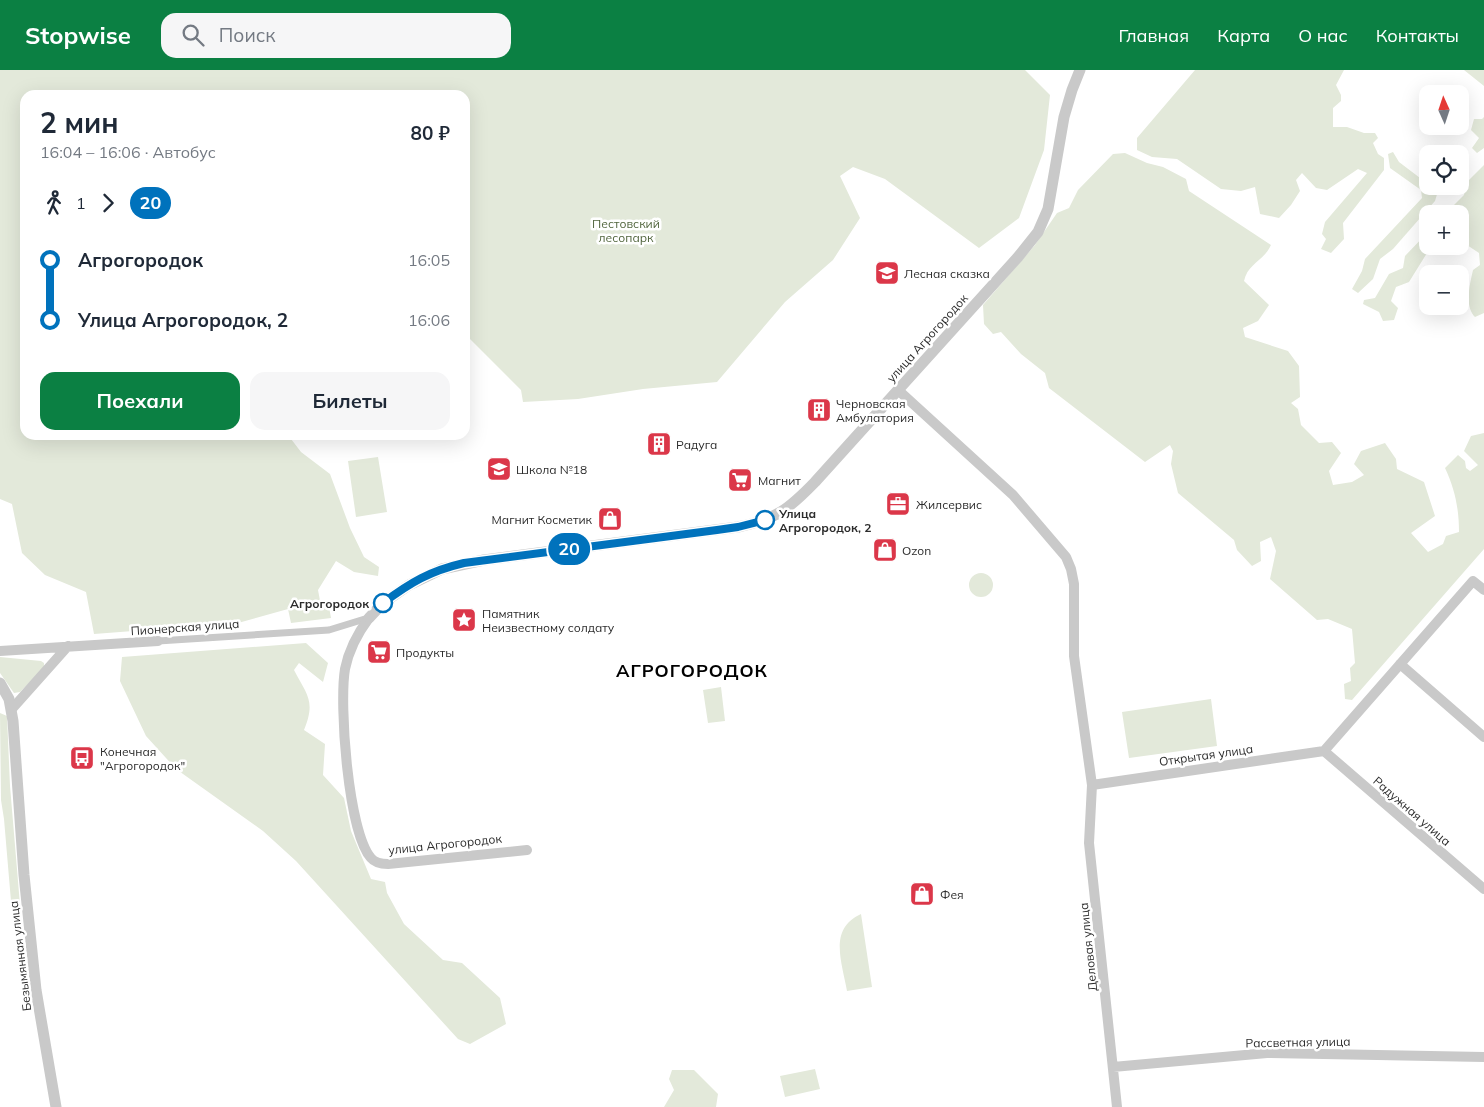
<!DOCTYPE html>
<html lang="ru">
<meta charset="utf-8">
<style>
:root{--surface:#fff;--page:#f6f6f7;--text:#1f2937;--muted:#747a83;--accent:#0b8043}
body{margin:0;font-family:Mulish,sans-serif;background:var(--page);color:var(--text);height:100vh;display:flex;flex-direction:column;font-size:19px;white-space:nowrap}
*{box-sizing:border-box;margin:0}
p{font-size:16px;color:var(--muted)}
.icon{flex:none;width:28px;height:28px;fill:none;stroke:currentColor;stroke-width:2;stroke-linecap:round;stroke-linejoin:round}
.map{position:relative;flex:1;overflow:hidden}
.details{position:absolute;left:20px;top:20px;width:450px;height:350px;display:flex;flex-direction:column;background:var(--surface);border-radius:15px;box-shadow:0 5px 20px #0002}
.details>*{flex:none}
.badge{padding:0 10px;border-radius:16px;font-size:18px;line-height:32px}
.needle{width:32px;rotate:357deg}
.controls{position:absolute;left:1419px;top:15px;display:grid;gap:10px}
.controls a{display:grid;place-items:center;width:50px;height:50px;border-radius:10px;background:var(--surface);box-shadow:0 5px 20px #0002;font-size:25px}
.map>.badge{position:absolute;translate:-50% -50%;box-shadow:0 0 0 2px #fff}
.legs{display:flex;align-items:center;gap:8px;height:55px;padding:0 20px;font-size:16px}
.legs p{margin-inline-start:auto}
.overview{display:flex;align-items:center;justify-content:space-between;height:85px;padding:0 20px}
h1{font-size:28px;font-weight:700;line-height:38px}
.action{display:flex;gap:10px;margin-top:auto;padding:10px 20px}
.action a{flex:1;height:58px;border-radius:15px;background:var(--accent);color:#fff;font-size:20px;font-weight:700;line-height:58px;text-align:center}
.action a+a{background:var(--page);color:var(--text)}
ul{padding:0 20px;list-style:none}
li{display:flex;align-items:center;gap:18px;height:60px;font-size:19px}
li i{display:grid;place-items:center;width:8px;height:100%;margin:0 6px;background:currentColor}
li i::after{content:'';width:12px;height:12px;margin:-6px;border:4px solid;border-radius:50%;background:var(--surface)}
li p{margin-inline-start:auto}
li:first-child i{background:linear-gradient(#0000 50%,currentColor 0)}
li:last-child i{background:linear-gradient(currentColor 50%,#0000 0)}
header{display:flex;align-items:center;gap:30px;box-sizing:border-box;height:70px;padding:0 25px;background:var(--accent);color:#fff}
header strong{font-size:24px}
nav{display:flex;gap:28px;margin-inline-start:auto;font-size:18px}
.search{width:350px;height:45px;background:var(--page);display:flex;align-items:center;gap:12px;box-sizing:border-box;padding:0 18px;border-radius:15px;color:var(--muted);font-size:19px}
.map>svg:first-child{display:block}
</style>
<header>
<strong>Stopwise</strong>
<div class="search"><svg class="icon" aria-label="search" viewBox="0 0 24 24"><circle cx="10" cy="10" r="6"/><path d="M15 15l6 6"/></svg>Поиск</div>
<nav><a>Главная</a><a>Карта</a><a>О нас</a><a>Контакты</a></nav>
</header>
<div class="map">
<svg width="1484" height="1037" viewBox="0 0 1484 1037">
<rect width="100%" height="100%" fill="#fff"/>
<!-- green -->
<path fill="#e3e9da" d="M0,0H1025L1050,25L1044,80L1019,148L979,178L885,109L853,97L840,106L860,148L833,190L785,232L717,312L643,319L578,329L523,332L521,320L470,269H465V25H25V365H288L301,382L330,404L350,458L364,487L379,497L378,506L354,502L336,491L318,520L321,536L329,537L331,548L291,553L288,539L238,553L94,564L86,522L45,505L22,483L12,434L0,429Z
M1195,0H1344L1336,15L1341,25V31L1333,38V57H1347L1364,63H1375L1378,68L1373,73L1378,84L1384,88V100L1343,153L1344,169L1331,183L1321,179L1326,169L1322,164L1325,152L1367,103L1358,99L1327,120L1316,118L1302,103L1296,110L1300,121L1291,135L1279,148L1260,144L1255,117L1241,121L1221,119L1177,89L1152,87L1137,80V68Z
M1464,0H1484V16Z
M1484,47V78L1477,83L1472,78L1479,68L1471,60L1474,49H1482Z
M1393,82L1399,92L1424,111L1427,110L1428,116H1444L1438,121L1435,131L1393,179L1380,189L1373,209L1358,223L1352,219L1362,201L1365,189L1422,128L1421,120L1390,98L1388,84Z
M1125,83L1147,93L1163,97L1186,109L1189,121L1271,175C1263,192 1248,193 1244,211L1269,235L1258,251L1243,258L1245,267L1288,281L1299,296L1300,327L1291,333L1298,339L1301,355L1319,373L1332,372L1341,383L1329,401L1333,415L1352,412L1364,405L1354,394L1361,381L1385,373L1396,389L1397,399L1424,412L1435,446L1411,463L1428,482L1443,474L1446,466L1459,462C1459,439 1455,419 1445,398L1458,385L1465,391L1466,398L1470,401L1478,395L1464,381L1471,366L1484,363V479L1352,630L1345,629L1344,614L1351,611L1350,598L1355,593L1352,559L1328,549L1317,550L1270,509L1276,481L1271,467L1260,472L1261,491L1252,496L1237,480L1234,470L1178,423L1171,394L1173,381L1170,375L1145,392L1049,318L1045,303L1021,284L1001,262L993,264L984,254L983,235L1035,175L1057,143L1069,138L1078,120L1113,84Z
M1484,95V243L1475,247C1464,236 1470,214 1473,200L1480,195L1479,183L1464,173L1460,174V144H1445L1464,125L1467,112Z
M1427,163L1428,176H1438L1427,183L1409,212L1396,217L1391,231L1398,238L1394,250L1383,251L1379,242L1363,234L1364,230L1375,228L1389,204L1403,198L1405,186Z
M378,387L387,442L356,447L348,391Z
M969 515a12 12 0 1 1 24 0a12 12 0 1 1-24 0Z
M306,573L328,593L323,612L299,593L294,600C307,625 316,631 304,660L325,674L323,705L344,728L351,761L371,809L385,812L387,823L404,854L443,890L462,893L500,928L506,954L470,974L458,969L296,791L263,761L176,699L146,666L120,611L122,587Z
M0,587L41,591L44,593V598L20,622L14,623L0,603Z
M721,617L725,651L708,653L703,620Z
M1211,629L1217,676L1129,688L1122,642Z
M0,643L7,646L10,716L20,835L12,843L4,749L1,730Z
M861,844L872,917L847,921C842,892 828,859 861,844Z
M815,999L820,1019L785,1027L780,1006Z
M672,1000H694L718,1024L716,1037H664L674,1020L669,1009Z"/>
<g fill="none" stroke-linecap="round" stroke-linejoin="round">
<!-- pedestrian -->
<path stroke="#c9c9c9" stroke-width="7" d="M158,571L329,560L368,548"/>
<!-- minor -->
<path stroke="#c9c9c9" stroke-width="10" d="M898,320L1013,425L1066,487L1071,499L1074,514V586L1092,715L1089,773L1117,1037
M369,548C357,564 349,579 345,599C339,634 348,762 371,788C375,793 381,794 388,794L527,780
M0,581L158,571
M1400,594L1484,667
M11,640L68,576
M1324,681L1473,511L1484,520
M1324,681L1484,819
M1092,715L1324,681
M1113,997L1267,983L1484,987"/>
<!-- tertiary -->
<path stroke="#c9c9c9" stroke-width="11" d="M369,548L383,533L409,515L442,499L484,490L738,457C776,449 788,440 815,412L1018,187L1038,162L1048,139L1064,47L1072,20L1080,0
M0,613L9,629L13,651L24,805L36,920L56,1037"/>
</g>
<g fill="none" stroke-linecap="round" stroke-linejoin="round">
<defs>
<path id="line-1" d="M383,533C411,512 430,501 464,493L717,460L738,457L765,450"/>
</defs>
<!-- line-1 casing -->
<use href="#line-1" stroke="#fff" stroke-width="11"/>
<!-- line-1 -->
<use href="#line-1" stroke="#0072bc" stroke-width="8"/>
</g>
<!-- icons -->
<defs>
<symbol id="school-square" viewBox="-11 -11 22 22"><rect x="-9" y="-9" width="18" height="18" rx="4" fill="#db3749" stroke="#fff"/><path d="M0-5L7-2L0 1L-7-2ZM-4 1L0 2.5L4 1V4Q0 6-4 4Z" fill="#fff"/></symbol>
<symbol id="building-square" viewBox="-11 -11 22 22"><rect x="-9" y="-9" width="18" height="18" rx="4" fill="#db3749" stroke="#fff"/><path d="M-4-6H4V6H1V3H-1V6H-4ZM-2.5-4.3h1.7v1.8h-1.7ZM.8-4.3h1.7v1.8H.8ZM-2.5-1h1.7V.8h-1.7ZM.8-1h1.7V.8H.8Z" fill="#fff"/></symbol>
<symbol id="supermarket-square" viewBox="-11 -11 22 22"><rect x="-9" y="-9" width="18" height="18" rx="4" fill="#db3749" stroke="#fff"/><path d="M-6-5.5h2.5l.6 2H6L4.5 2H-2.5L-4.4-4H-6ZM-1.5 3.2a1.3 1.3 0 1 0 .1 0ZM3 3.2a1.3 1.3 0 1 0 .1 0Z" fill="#fff"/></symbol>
<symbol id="office-square" viewBox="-11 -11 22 22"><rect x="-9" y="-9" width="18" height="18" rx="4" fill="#db3749" stroke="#fff"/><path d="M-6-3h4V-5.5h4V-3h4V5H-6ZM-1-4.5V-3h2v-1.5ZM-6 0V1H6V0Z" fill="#fff"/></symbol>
<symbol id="shop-square" viewBox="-11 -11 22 22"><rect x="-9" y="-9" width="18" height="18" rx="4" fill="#db3749" stroke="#fff"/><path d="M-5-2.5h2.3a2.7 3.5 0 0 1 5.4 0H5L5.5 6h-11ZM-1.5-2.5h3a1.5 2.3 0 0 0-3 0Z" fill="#fff"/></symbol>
<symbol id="sight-square" viewBox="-11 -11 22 22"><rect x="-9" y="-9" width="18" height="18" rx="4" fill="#db3749" stroke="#fff"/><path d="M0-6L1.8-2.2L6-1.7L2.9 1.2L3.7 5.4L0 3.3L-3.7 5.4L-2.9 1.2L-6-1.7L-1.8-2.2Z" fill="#fff"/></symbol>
<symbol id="bus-square" viewBox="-11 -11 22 22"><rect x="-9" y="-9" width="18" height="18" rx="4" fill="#db3749" stroke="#fff"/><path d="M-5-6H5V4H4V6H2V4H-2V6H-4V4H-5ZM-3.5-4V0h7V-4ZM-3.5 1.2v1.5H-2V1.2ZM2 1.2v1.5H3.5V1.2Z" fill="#fff"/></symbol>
</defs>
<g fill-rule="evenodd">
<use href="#school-square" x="873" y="189" width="28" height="28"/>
<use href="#building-square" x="805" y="326" width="28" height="28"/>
<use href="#building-square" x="645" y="360" width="28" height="28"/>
<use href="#school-square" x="485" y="385" width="28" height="28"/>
<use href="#supermarket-square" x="726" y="396" width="28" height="28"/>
<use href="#office-square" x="884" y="420" width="28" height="28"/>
<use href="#shop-square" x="596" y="435" width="28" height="28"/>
<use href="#shop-square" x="871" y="466" width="28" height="28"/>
<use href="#sight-square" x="450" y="536" width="28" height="28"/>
<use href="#supermarket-square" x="365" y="568" width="28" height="28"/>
<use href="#bus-square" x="68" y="674" width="28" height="28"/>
<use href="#shop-square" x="908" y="810" width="28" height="28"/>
</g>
<!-- markers -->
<g fill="#fff" stroke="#0072bc" stroke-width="2.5">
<circle cx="765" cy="450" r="9"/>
<circle cx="383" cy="533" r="9"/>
</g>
<g text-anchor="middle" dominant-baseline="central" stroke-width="5" stroke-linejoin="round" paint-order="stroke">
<!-- park labels -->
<g font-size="12" fill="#51653d" stroke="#fff">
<text x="626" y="153">Пестовский<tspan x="626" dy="14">лесопарк</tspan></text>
</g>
<!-- poi labels -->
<g font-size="12" fill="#2c2c2c" stroke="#fff" text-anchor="start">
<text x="904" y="203">Лесная сказка</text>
<text x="836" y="333">Черновская<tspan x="836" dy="14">Амбулатория</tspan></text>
<text x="676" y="374">Радуга</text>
<text x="516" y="399">Школа №18</text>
<text x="758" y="410">Магнит</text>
<text x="916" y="434">Жилсервис</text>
<text x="592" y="449" text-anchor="end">Магнит Косметик</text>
<text x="902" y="480">Ozon</text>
<text x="482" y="543">Памятник<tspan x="482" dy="14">Неизвестному солдату</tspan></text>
<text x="396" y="582">Продукты</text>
<text x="100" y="681">Конечная<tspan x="100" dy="14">"Агрогородок"</tspan></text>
<text x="940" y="824">Фея</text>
</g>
<!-- street labels -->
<g font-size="12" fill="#2c2c2c" stroke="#fff">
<text transform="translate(927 268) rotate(-48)">улица Агрогородок</text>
<text transform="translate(185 557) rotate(-4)">Пионерская улица</text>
<text transform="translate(1206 685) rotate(-8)">Открытая улица</text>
<text transform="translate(1412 741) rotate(41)">Радужная улица</text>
<text transform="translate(445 774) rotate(-6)">улица Агрогородок</text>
<text transform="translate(1088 877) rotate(-96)">Деловая улица</text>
<text transform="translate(20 886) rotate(-97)">Безымянная улица</text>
<text transform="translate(1298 972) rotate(-1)">Рассветная улица</text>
</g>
<!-- stop labels -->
<g font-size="12" font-weight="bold" fill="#2c2c2c" stroke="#fff" text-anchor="start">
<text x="779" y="443">Улица<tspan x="779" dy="14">Агрогородок, 2</tspan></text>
<text x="369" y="533" text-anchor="end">Агрогородок</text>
</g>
<!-- district labels -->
<g font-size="18" font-weight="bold" letter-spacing="1" fill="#000" stroke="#fff">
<text x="692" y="600">АГРОГОРОДОК</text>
</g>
</g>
</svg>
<div class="controls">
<a><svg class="needle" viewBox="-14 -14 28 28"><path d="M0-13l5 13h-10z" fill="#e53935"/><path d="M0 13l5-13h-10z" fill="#747a83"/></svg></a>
<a><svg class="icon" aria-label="locate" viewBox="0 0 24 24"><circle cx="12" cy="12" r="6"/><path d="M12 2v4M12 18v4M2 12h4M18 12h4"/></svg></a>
<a>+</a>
<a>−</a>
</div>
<b class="badge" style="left:569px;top:479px;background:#0072bc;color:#fff">20</b>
<section class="details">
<div class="overview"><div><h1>2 мин</h1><p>16:04 – 16:06 · Автобус</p></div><b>80 ₽</b></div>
<div class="legs"><svg class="icon" aria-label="walk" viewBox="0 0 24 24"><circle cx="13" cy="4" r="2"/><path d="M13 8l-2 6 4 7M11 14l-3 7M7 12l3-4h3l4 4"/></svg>1<svg class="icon" aria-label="forward" viewBox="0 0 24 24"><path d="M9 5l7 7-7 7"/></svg><b class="badge" style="background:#0072bc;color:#fff">20</b></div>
<ul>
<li><i style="color:#0072bc"></i><b>Агрогородок</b><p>16:05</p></li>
<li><i style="color:#0072bc"></i><b>Улица Агрогородок, 2</b><p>16:06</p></li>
</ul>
<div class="action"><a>Поехали</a><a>Билеты</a></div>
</section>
</div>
